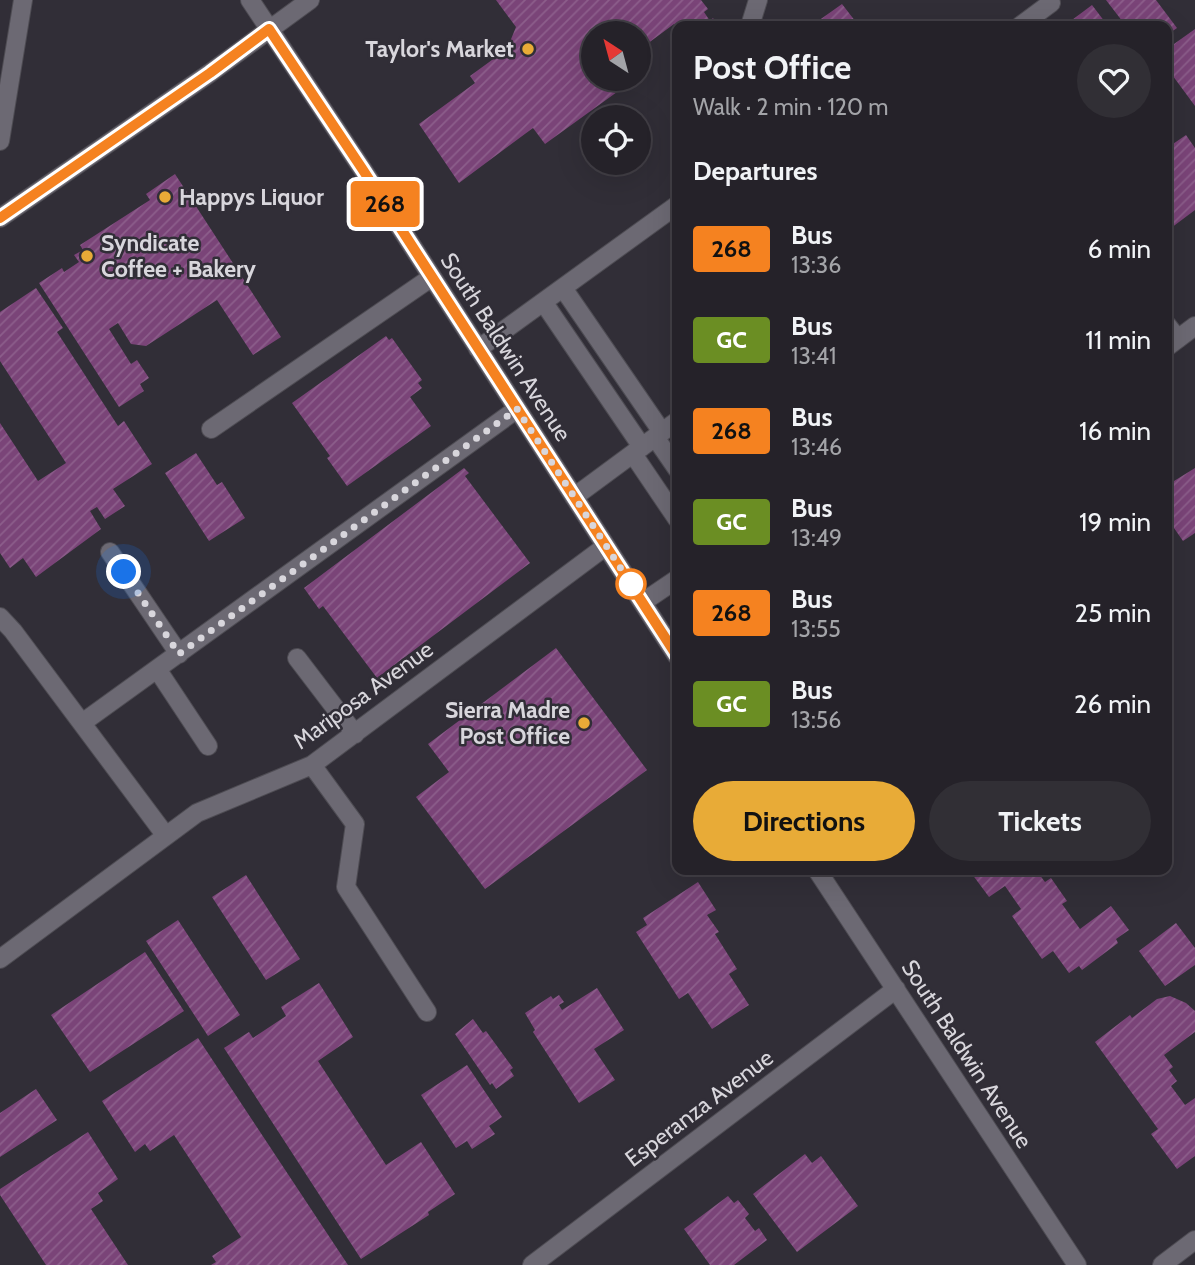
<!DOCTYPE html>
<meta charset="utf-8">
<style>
:root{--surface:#252229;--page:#312f35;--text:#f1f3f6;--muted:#a3a4a8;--line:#423f46;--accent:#e8ab37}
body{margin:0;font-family:Cabin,sans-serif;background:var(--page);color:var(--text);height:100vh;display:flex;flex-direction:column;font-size:26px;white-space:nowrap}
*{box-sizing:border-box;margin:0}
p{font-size:23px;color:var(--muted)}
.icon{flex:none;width:38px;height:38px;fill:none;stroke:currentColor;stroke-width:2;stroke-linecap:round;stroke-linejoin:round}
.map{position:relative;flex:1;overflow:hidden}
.side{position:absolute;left:672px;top:21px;width:500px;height:854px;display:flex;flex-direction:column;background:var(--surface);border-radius:14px;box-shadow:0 7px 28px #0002,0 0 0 2px var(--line)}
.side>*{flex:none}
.badge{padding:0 14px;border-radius:5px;font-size:24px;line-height:46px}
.needle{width:46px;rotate:324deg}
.controls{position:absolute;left:581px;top:21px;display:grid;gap:14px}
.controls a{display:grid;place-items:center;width:70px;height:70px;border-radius:50%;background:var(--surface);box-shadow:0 7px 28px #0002,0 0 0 2px var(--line);font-size:35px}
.you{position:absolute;width:35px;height:35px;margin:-18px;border:5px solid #fff;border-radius:50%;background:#1a73e8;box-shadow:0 0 0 10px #1a73e833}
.map>.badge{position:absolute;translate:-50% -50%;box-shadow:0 0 0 4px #fff}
h2{padding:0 21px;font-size:26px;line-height:63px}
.round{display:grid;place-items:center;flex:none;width:74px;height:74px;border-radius:37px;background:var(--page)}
.headline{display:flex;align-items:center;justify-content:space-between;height:119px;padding:0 21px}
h1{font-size:33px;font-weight:700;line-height:52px}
.primary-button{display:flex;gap:14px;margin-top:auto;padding:14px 21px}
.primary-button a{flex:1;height:80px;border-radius:42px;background:var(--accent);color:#111;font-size:28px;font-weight:700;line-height:80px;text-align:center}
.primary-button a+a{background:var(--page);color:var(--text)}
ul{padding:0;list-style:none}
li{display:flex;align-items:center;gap:21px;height:91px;padding:0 21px}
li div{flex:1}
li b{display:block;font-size:26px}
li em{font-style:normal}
li .badge{min-width:77px;font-weight:700;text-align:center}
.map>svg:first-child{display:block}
</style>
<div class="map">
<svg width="1195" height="1265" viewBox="0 0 1195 1265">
<defs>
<pattern id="building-hatch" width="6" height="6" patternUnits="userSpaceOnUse" patternTransform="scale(1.75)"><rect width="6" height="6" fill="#7a4478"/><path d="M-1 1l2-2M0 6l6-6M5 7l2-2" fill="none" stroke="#8c5e8b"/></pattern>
</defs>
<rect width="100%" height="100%" fill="#312e37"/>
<!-- building -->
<path fill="url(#building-hatch)" d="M496,0H701L708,9L704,12L710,21L713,18L717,25L676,26L674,24L647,44L650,47L639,55V33H593V79H635L545,144L533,128L459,183L419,124L475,83L470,76L507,49L516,27Z
M1106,0H1156L1177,28L1167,35V26H1126Z
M842,4L859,26H811Z
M1092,5L1108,26H1064Z
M1195,29V106L1167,68V49Z
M1186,135L1195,148V210L1167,231V148Z
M175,174L281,337L253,355L217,300L146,346L131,344L118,323L109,329L131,364L137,360L149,378L140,384L144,391L119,407L39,283L62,268L64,272L79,262L74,255L83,250L80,245L150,200L146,194Z
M36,288L63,328L57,332L118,426L124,421L152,464L113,489L125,506L105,519L97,507L90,511L101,529L36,577L23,558L10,568L0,553V423L38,481L66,463L0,361V312Z
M386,336L389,340L392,338L422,380L418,383L422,388L410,397L431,426L347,486L327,458L330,456L292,403Z
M196,453L217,485L222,482L245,518L209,541L165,473Z
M464,468L469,473L465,476L530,563L377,678L323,606L319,609L304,588Z
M1195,468V533L1183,541L1167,518V478L1170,476L1174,481Z
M677,487V517L664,496Z
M556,648L647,770L485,889L416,797L449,772L428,744Z
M969,870H1020L1022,873L1026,870H1036L1045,882L1051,878L1067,901L1062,904L1080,929L1111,906L1129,930L1116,939L1118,943L1082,970L1079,966L1069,973L1053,951L1042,959L1012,916L1021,909L1005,886L989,897Z
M246,875L300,959L266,980L212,897Z
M698,882L716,910L707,915L719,932L715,934L737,969L729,974L749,1005L712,1029L688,993L679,999L636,932L647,925L643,918Z
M178,920L240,1015L208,1036L146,941Z
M1176,923L1195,948V965L1165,986L1139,951Z
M145,952L184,1011L90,1072L51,1015Z
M319,983L353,1037L318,1061L386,1165L421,1142L455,1194L428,1212L429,1215L361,1259L224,1048L249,1032L253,1038L286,1016L281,1007Z
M597,988L624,1030L594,1049L615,1080L579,1103L533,1032L535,1030L525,1013L551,996L553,999L559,995L564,1002L559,1005L562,1010Z
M1170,996L1186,1003L1195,1011V1032L1164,1055L1173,1067L1169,1070L1177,1081L1171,1086L1185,1105L1195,1098V1156L1177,1169L1151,1134L1158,1129L1095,1042L1130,1015L1132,1018L1157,999Z
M473,1019L483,1033L486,1031L513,1068L510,1070L514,1076L496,1089L492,1083L490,1085L455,1034Z
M198,1038L348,1265H211L216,1262L212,1256L241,1237L174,1135L150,1151L145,1144L135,1152L102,1101Z
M467,1065L502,1117L489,1126L495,1134L472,1149L467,1141L456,1148L421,1095Z
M36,1089L57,1120L0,1157V1113Z
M88,1132L118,1179L98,1193L103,1201L91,1209L128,1265H46L0,1195V1189Z
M805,1154L812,1163L821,1156L858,1206L797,1252L753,1194Z
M728,1196L734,1203L738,1200L749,1214L745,1218L755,1231L759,1228L767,1240L734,1265H710L684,1229Z"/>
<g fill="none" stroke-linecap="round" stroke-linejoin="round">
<defs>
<path id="minor" d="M250,0L363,170L677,656
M750,26L758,0
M1020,26L1051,3
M0,141L23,0
M0,218L210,73L310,0
M563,288L662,432
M544,303L642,447
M1167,325L1178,339
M1167,347L1195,326
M478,349L677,205
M211,429L432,277
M655,437L677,469
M633,454L677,519
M574,497L677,421
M110,552L179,654
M643,602L677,579
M0,617L13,631L166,836
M297,658L355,734
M157,669L208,746
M82,723L517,409
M312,765L355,824L346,887L427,1012
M817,870L1077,1265
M0,959L197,813L312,765L606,546
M532,1265L896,989
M1162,1265L1195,1240"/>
</defs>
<!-- minor casing -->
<use href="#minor" stroke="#4e4c53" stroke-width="20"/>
<!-- minor -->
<use href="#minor" stroke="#6c6973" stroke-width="18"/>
</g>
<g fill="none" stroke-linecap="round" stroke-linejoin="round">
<defs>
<path id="line" d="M0,218L210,73L269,29L363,170L677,656"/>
</defs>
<!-- line casing -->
<use href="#line" stroke="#fff" stroke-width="16"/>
<!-- line -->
<use href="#line" stroke="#f58220" stroke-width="10"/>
<!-- walk -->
<path stroke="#d8d6dc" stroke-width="7" stroke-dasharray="0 12.6" d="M124,572L179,654L517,409L631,584"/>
</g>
<!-- markers -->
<g fill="#e8ab37" stroke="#312e37" stroke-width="2.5">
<circle cx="528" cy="49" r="7"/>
<circle cx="165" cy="197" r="7"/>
<circle cx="87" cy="256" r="7"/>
<circle cx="584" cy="723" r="7"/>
</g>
<circle fill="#fff" stroke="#f58220" stroke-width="3.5" cx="631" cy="584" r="14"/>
<g text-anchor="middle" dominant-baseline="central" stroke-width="5" stroke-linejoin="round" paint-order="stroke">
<!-- poi labels -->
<g font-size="23" font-weight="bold" fill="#d8d6dc" stroke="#312e37" text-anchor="end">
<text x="514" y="49">Taylor's Market</text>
<text x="179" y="197" text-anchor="start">Happys Liquor</text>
<text x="101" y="243" text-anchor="start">Syndicate<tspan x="101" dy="26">Coffee + Bakery</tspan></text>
<text x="570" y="710">Sierra Madre<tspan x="570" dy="26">Post Office</tspan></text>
</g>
<!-- street labels -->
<g font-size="23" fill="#d8d6dc" stroke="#312e37">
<text transform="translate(506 347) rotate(57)">South Baldwin Avenue</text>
<text transform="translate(363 695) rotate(-36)">Mariposa Avenue</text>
<text transform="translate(967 1054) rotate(57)">South Baldwin Avenue</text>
<text transform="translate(699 1108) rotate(-37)">Esperanza Avenue</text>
</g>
</g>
</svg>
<div class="controls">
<a><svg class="needle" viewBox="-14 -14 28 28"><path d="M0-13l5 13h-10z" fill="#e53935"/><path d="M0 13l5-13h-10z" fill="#a3a4a8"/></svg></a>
<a><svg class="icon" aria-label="locate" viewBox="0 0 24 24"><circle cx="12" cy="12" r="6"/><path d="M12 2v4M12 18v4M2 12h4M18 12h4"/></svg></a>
</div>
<div class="you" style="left:124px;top:572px"></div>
<b class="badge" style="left:385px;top:204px;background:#f58220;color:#111">268</b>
<section class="side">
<div class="headline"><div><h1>Post Office</h1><p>Walk · 2 min · 120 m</p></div><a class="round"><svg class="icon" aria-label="heart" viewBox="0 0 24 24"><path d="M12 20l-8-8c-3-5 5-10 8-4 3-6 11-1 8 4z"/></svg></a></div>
<h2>Departures</h2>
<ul>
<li><span class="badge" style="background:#f58220;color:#111">268</span><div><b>Bus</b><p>13:36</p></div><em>6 min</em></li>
<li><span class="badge" style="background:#6b8e23;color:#fff">GC</span><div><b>Bus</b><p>13:41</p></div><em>11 min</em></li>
<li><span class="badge" style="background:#f58220;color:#111">268</span><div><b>Bus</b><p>13:46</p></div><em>16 min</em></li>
<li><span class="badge" style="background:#6b8e23;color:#fff">GC</span><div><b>Bus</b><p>13:49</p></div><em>19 min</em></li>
<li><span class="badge" style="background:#f58220;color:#111">268</span><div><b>Bus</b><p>13:55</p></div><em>25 min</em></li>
<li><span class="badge" style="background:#6b8e23;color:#fff">GC</span><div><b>Bus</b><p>13:56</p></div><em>26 min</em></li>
</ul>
<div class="primary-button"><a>Directions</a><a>Tickets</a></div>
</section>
</div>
